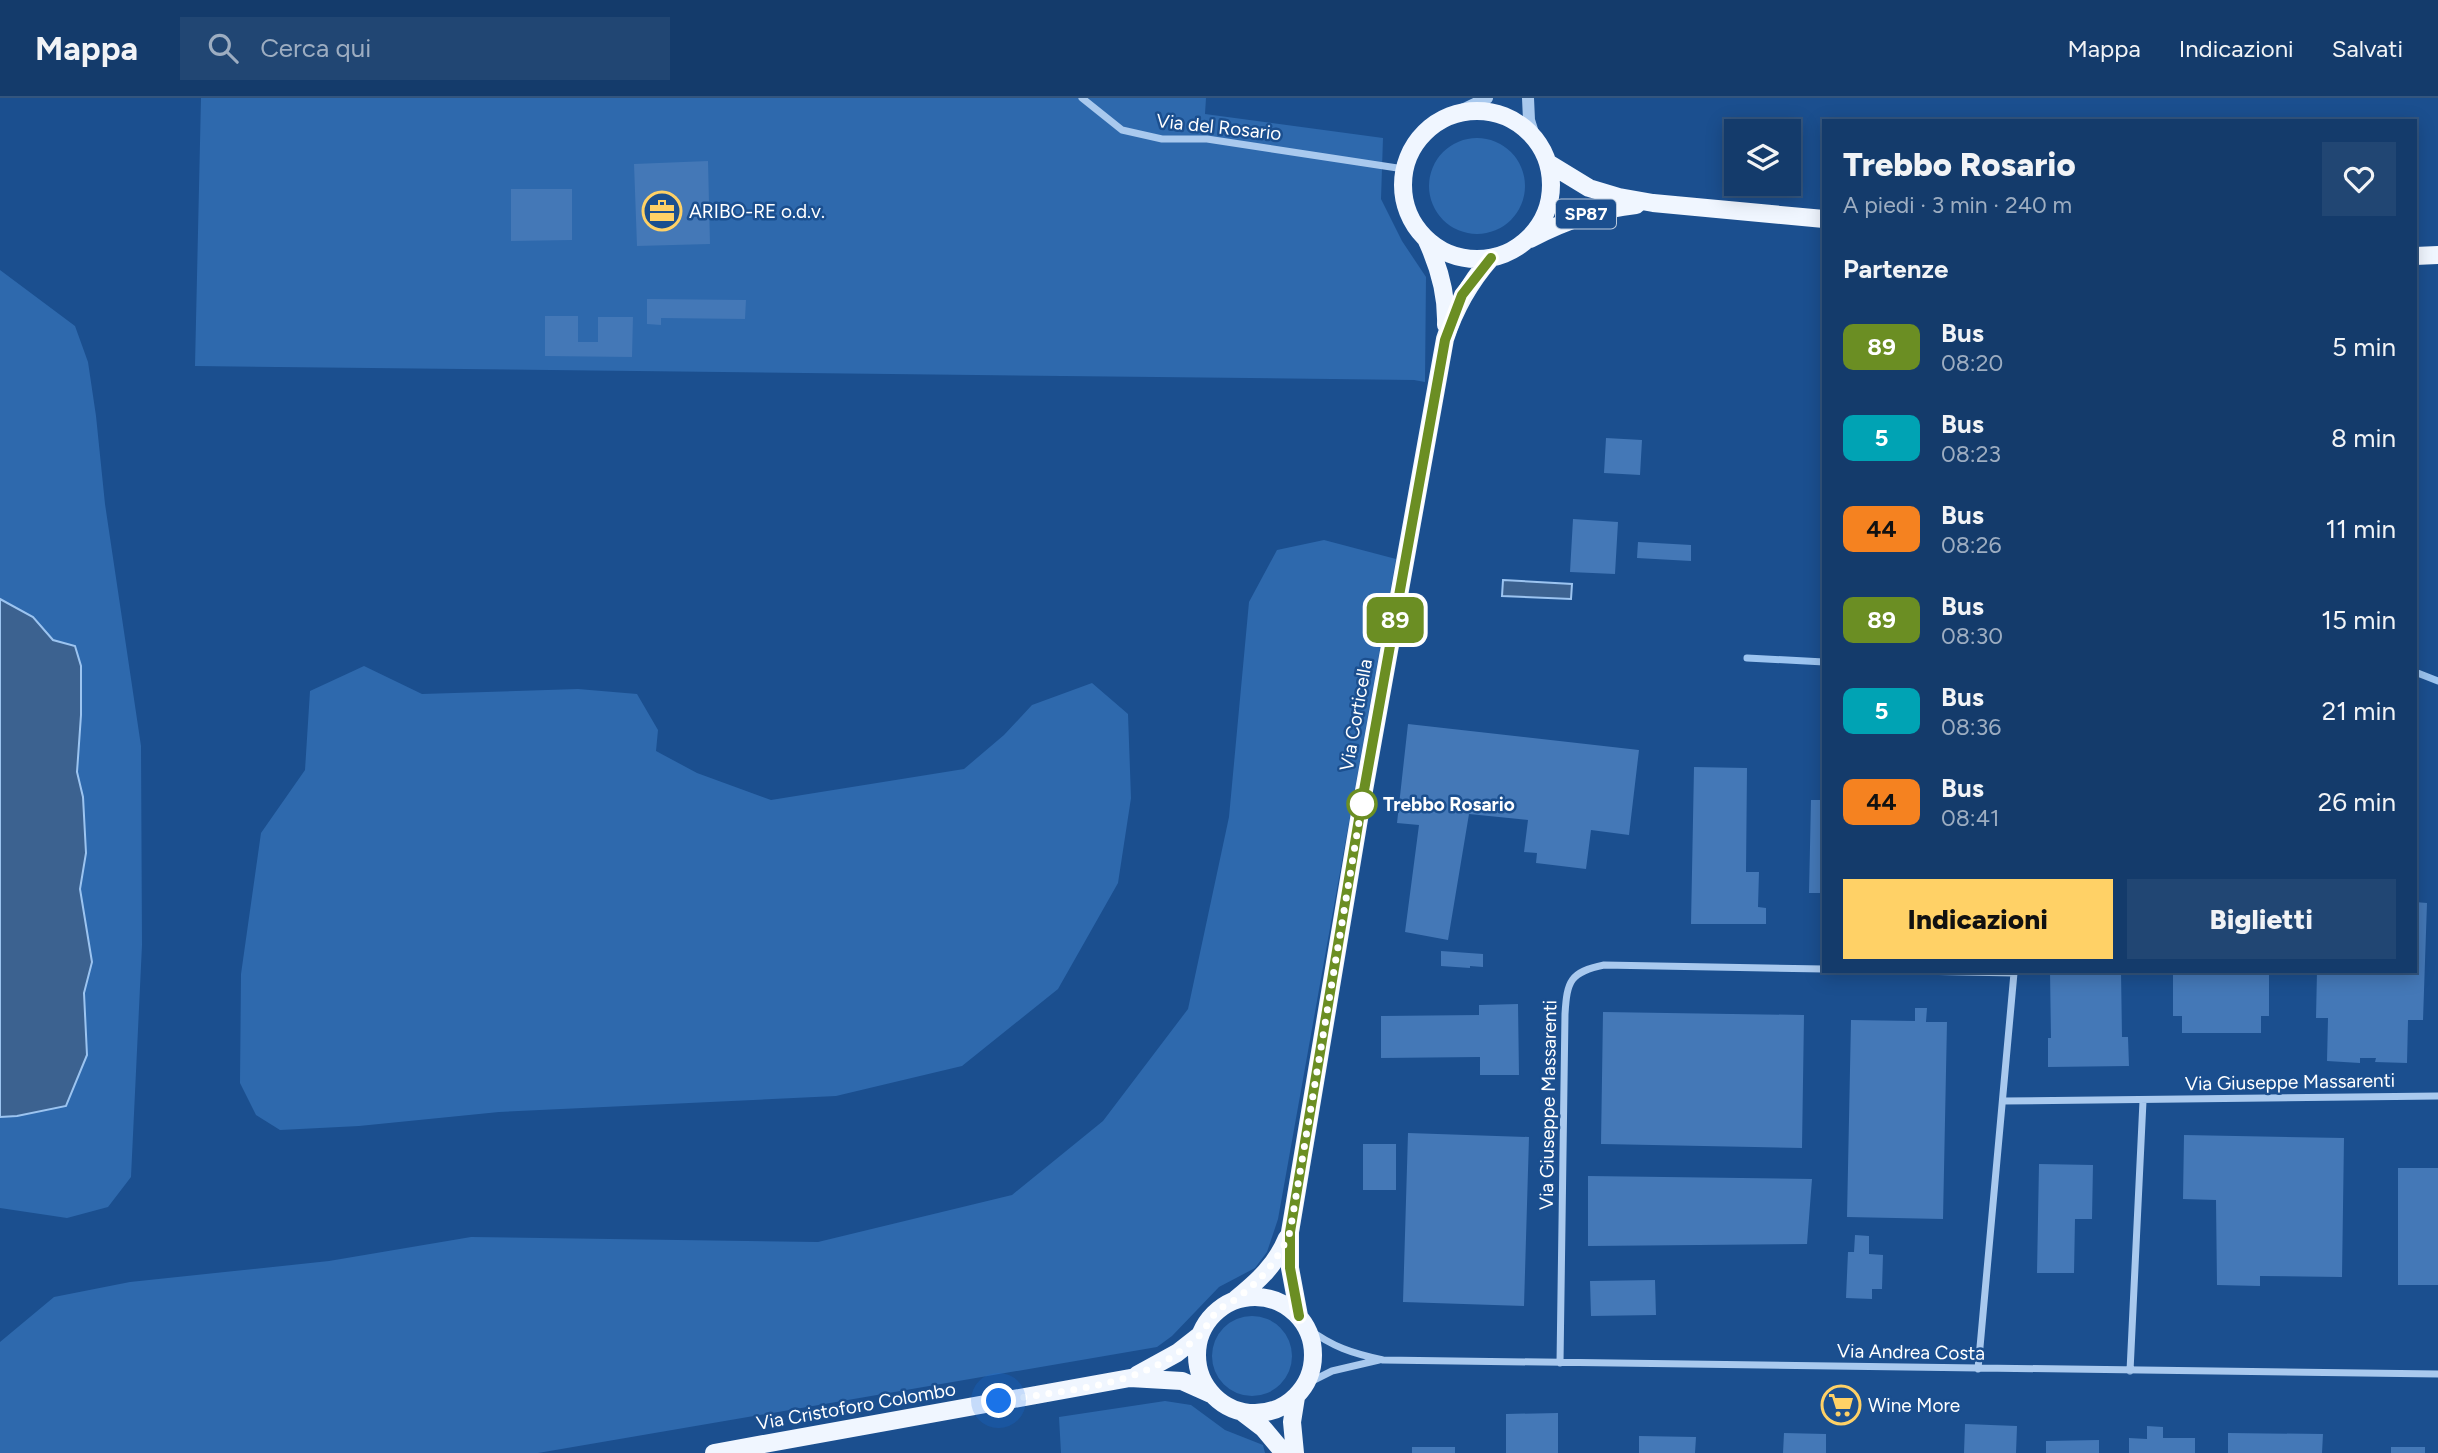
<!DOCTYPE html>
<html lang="it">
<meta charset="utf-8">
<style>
:root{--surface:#143b6b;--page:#214673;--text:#f1f3f6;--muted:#9dadc1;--line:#33557e;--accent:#ffd166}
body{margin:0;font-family:Figtree,sans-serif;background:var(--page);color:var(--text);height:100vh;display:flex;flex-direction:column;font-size:26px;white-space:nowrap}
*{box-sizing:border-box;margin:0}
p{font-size:23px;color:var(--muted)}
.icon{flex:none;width:38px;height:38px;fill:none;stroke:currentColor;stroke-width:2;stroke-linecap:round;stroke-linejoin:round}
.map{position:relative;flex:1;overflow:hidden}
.sheet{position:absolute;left:1822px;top:21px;width:595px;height:854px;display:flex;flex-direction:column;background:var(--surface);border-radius:0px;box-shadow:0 4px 18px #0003,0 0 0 2px var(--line)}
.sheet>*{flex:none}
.badge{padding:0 14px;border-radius:10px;font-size:24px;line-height:46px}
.controls{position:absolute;left:1724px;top:21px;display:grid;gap:14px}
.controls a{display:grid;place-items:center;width:77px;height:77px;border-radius:0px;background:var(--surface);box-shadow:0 4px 18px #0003,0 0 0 2px var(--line);font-size:35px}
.you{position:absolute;width:35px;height:35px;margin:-18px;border:5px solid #fff;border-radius:50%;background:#1a73e8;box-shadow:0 0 0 10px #1a73e833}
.map>.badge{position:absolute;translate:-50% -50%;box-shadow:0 0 0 4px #fff}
h2{padding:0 21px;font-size:26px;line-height:63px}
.round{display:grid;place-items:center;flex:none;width:74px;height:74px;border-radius:0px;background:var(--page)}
.summary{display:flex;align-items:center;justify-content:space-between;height:119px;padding:0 21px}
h1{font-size:33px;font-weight:800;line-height:52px}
.button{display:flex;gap:14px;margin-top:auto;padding:14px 21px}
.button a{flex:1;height:80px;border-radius:0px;background:var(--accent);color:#111;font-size:28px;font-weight:800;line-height:80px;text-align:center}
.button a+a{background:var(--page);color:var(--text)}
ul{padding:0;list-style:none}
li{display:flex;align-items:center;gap:21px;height:91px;padding:0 21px}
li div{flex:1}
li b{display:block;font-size:26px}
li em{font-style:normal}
li .badge{min-width:77px;font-weight:700;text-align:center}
header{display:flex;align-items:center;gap:42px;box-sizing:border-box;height:98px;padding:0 35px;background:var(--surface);border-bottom:2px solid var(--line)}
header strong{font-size:33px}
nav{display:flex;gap:38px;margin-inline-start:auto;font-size:24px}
.search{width:490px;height:63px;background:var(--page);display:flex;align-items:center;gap:18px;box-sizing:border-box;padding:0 24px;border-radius:0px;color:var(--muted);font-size:26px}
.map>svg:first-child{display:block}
</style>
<header>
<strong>Mappa</strong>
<div class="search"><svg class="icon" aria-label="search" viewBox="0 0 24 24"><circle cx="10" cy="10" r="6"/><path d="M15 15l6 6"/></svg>Cerca qui</div>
<nav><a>Mappa</a><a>Indicazioni</a><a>Salvati</a></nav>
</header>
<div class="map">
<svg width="2438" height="1355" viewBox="0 0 2438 1355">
<rect width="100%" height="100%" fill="#1b4f8f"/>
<!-- green -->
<path fill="#2e69ad" d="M201,0H1206L1205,16L1383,40L1381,101L1402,143L1426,179L1425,284L1414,282L195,268Z
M1429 88a48 48 0 1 1 96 0a48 48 0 1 1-96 0Z
M0,172L75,228L88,264L96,318L105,406L141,648L142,847L131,1079L108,1109L67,1120L0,1110V1019L17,1018L87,957L84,895L92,864L80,791L86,755L83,699L77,674L81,617V568L74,548L53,542L33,519L0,501Z
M1324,442L1396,461L1278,1121L1267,1154L1255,1170L1219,1189L1172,1238L1157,1249L538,1355H0V1244L54,1199L130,1184L329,1163L471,1139L818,1144L1012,1097L1103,1023L1188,911L1229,719L1249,504L1277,452Z
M364,568L422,596L578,591L637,596L658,632L656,653L697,675L771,702L964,671L1004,637L1032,607L1092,585L1128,616L1131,700L1118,785L1058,891L962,968L836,998L499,1014L359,1028L280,1032L256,1017L240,985L241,876L261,735L305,672L310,593Z
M1212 1258a40 40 0 1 1 80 0a40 40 0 1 1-80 0Z
M1165,1303L1191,1307L1225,1332L1263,1347L1265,1355H1061L1059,1319Z"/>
<!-- water -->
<path fill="#3c6290" stroke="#9cc4f0" stroke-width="2" d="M1503,482L1572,486L1571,501L1502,498Z
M0,501L33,519L53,542L75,548L81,568V617L77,674L83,699L86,755L80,791L92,864L84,895L87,957L66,1008L17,1018L0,1019Z"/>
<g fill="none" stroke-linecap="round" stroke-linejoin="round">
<!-- stream -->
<path stroke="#9cc4f0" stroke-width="7" d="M1747,560L1824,564
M2415,574L2438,583"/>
</g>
<!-- building -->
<path fill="#4478b7" d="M708,63L710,146L637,148L634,66Z
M511,91H572V142L511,143Z
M647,201L746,202L745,221L661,220V227L647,226Z
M545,218H578V244H598V219H633L632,259L545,258Z
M1606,340L1642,342L1640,377L1604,375Z
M1573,421L1618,424L1615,476L1570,474Z
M1638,444L1691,447V463L1637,460Z
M1408,626L1639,652L1629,737L1591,732L1586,771L1536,765L1537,755L1524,754L1528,722L1469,716L1448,842L1405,834L1419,727L1397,725Z
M1694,669L1747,670L1746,774H1759L1758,809L1766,810V826H1691Z
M1811,702H1824V795H1809Z
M2415,804L2427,805L2423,922H2408L2407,965L2375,964L2376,960H2360V965L2327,963L2328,920H2316L2317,873H2415Z
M1441,853L1483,856V869L1470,868V870L1441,868Z
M2050,873H2121L2122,939H2128L2129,968L2048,969V940H2051Z
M2173,873H2269V918H2261V935H2182V918H2173Z
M1518,906L1519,977H1480V959L1381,960V918L1479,917V907Z
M1915,910H1927L1926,924H1947L1943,1121L1847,1119L1851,922L1915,923Z
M1603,914L1804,917L1802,1050L1601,1046Z
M1408,1035L1529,1039L1524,1208L1403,1204Z
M2184,1037L2344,1040L2342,1179L2260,1178V1188L2217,1187L2216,1102L2183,1101Z
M1363,1046H1396V1092H1363Z
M2039,1066L2093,1067L2092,1121H2075L2074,1175H2037Z
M2398,1070H2438V1187H2398Z
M1588,1078L1812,1081L1807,1146L1588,1148Z
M1855,1137L1869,1138V1156L1883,1157L1882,1191H1872V1201L1846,1200L1848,1154H1854Z
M1655,1182L1656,1217L1591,1218L1590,1183Z
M1558,1315V1355H1506V1316Z
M1965,1326L2017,1328L2016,1355H1964Z
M2147,1328L2163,1329V1340H2195V1355H2129V1340L2147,1341Z
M1784,1335L1826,1336V1355H1783Z
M2228,1335L2323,1336L2322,1355H2228Z
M1639,1338L1696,1339L1695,1355H1639Z
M2099,1342V1355H2046V1343Z
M1412,1349H1455V1355H1412Z
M2391,1349H2425V1355H2391Z"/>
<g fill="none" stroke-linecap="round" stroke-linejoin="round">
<!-- minor -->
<path stroke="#a9c9ee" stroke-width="7" d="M1082,0L1122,32L1162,41H1207L1404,71
M1914,873L2014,875L1978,1271
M2003,1003L2438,998
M1307,1230C1333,1249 1351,1255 1383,1262L2438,1276
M1560,1265L1565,916C1567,883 1570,874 1604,867L1824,871
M2130,1273L2143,1003
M1306,1286L1332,1273L1379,1262"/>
<!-- tertiary -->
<path stroke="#a9c9ee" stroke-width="12" d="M1528,0L1529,22L1535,41
M1452,17L1487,0"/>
<!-- primary -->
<path stroke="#f0f6ff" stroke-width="18" d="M1403 87a74 74 0 1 1 148 0a74 74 0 1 1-148 0Z
M1548,65L1589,90L1619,99L1653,105L1824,121
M1530,141C1564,123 1597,111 1636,107
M1427,143C1440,171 1447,197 1446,227
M2415,158L2438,157
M1197 1257a58 58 0 1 1 116 0a58 58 0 1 1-116 0Z
M1236,1201C1258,1183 1276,1167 1287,1140
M1299,1218L1290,1170V1134L1361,709L1445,241C1455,210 1469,185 1491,160
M1137,1277L1177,1255L1200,1237
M1242,1314L1263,1330L1284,1355
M714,1355L1130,1280L1182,1283L1211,1296
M1295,1355L1292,1324L1296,1299"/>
</g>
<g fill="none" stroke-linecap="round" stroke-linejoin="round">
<defs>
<path id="line" d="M1299,1218L1290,1170V1134L1361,709L1445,242L1462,197L1491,160"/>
</defs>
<!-- line casing -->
<use href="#line" stroke="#fff" stroke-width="16"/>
<!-- line -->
<use href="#line" stroke="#6b8e23" stroke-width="10"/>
<!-- walk -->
<path stroke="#fff" stroke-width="7" stroke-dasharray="0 12.6" d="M999,1303C1057,1293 1130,1290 1179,1254C1185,1249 1194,1243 1200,1237C1207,1229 1210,1219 1219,1212C1224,1207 1231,1205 1237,1200C1262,1182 1278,1162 1290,1134L1362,706"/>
</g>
<!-- icons -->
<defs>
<symbol id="office-ring" viewBox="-11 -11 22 22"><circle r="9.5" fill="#1b4f8f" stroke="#ffd166" stroke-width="1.5"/><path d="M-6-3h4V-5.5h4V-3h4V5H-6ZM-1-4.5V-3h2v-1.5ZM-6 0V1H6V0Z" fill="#ffd166"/></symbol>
<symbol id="supermarket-ring" viewBox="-11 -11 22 22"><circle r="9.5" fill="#1b4f8f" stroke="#ffd166" stroke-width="1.5"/><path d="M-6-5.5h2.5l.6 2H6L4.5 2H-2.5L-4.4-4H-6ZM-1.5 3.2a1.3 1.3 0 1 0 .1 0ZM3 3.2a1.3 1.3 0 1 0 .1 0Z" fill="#ffd166"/></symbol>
</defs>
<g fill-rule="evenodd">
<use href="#office-ring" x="640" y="91" width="44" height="44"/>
<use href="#supermarket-ring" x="1819" y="1285" width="44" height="44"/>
</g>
<!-- markers -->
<circle fill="#fff" stroke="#6b8e23" stroke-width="3.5" cx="1362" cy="706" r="14"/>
<g text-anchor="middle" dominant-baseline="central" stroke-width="5" stroke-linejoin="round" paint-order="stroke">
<!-- shield labels -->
<rect fill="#1b4f8f" stroke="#bbcadd" stroke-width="2" x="1556" y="101.5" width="60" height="29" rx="5"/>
<g font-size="18" font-weight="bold" fill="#fff">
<text x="1586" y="116">SP87</text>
</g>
<!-- street labels -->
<g font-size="19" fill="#fff" stroke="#1b4f8f">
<text transform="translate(1219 29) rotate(6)">Via del Rosario</text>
<text transform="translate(1356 617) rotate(-80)">Via Corticella</text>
<text transform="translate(2290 984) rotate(-1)">Via Giuseppe Massarenti</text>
<text transform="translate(1548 1007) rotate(-89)">Via Giuseppe Massarenti</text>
<text transform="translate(1911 1254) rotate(1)">Via Andrea Costa</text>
<text transform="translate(856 1308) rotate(-10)">Via Cristoforo Colombo</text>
</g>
<!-- poi labels -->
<g font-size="19" fill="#fff" stroke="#1b4f8f" text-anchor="start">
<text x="689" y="113">ARIBO-RE o.d.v.</text>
<text x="1868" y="1307">Wine More</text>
</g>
<!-- stop labels -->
<g font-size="19" font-weight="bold" fill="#fff" stroke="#1b4f8f" text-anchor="start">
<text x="1383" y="706">Trebbo Rosario</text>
</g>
</g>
</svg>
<div class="controls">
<a><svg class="icon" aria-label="layers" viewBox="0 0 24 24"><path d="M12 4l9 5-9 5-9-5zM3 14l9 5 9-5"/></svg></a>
</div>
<div class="you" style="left:999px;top:1303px"></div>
<b class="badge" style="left:1395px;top:522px;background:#6b8e23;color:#fff">89</b>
<section class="sheet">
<div class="summary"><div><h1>Trebbo Rosario</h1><p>A piedi · 3 min · 240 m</p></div><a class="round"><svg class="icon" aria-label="heart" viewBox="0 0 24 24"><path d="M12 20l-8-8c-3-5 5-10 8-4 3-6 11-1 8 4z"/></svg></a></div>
<h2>Partenze</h2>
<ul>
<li><span class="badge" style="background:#6b8e23;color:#fff">89</span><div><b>Bus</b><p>08:20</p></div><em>5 min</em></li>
<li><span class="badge" style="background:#00a3b4;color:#fff">5</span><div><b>Bus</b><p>08:23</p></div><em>8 min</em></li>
<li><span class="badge" style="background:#f58220;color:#111">44</span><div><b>Bus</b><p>08:26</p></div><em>11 min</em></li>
<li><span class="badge" style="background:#6b8e23;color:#fff">89</span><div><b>Bus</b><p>08:30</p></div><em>15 min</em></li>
<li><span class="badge" style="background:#00a3b4;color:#fff">5</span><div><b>Bus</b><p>08:36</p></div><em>21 min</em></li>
<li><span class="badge" style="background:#f58220;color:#111">44</span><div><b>Bus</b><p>08:41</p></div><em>26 min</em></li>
</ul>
<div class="button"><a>Indicazioni</a><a>Biglietti</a></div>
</section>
</div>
